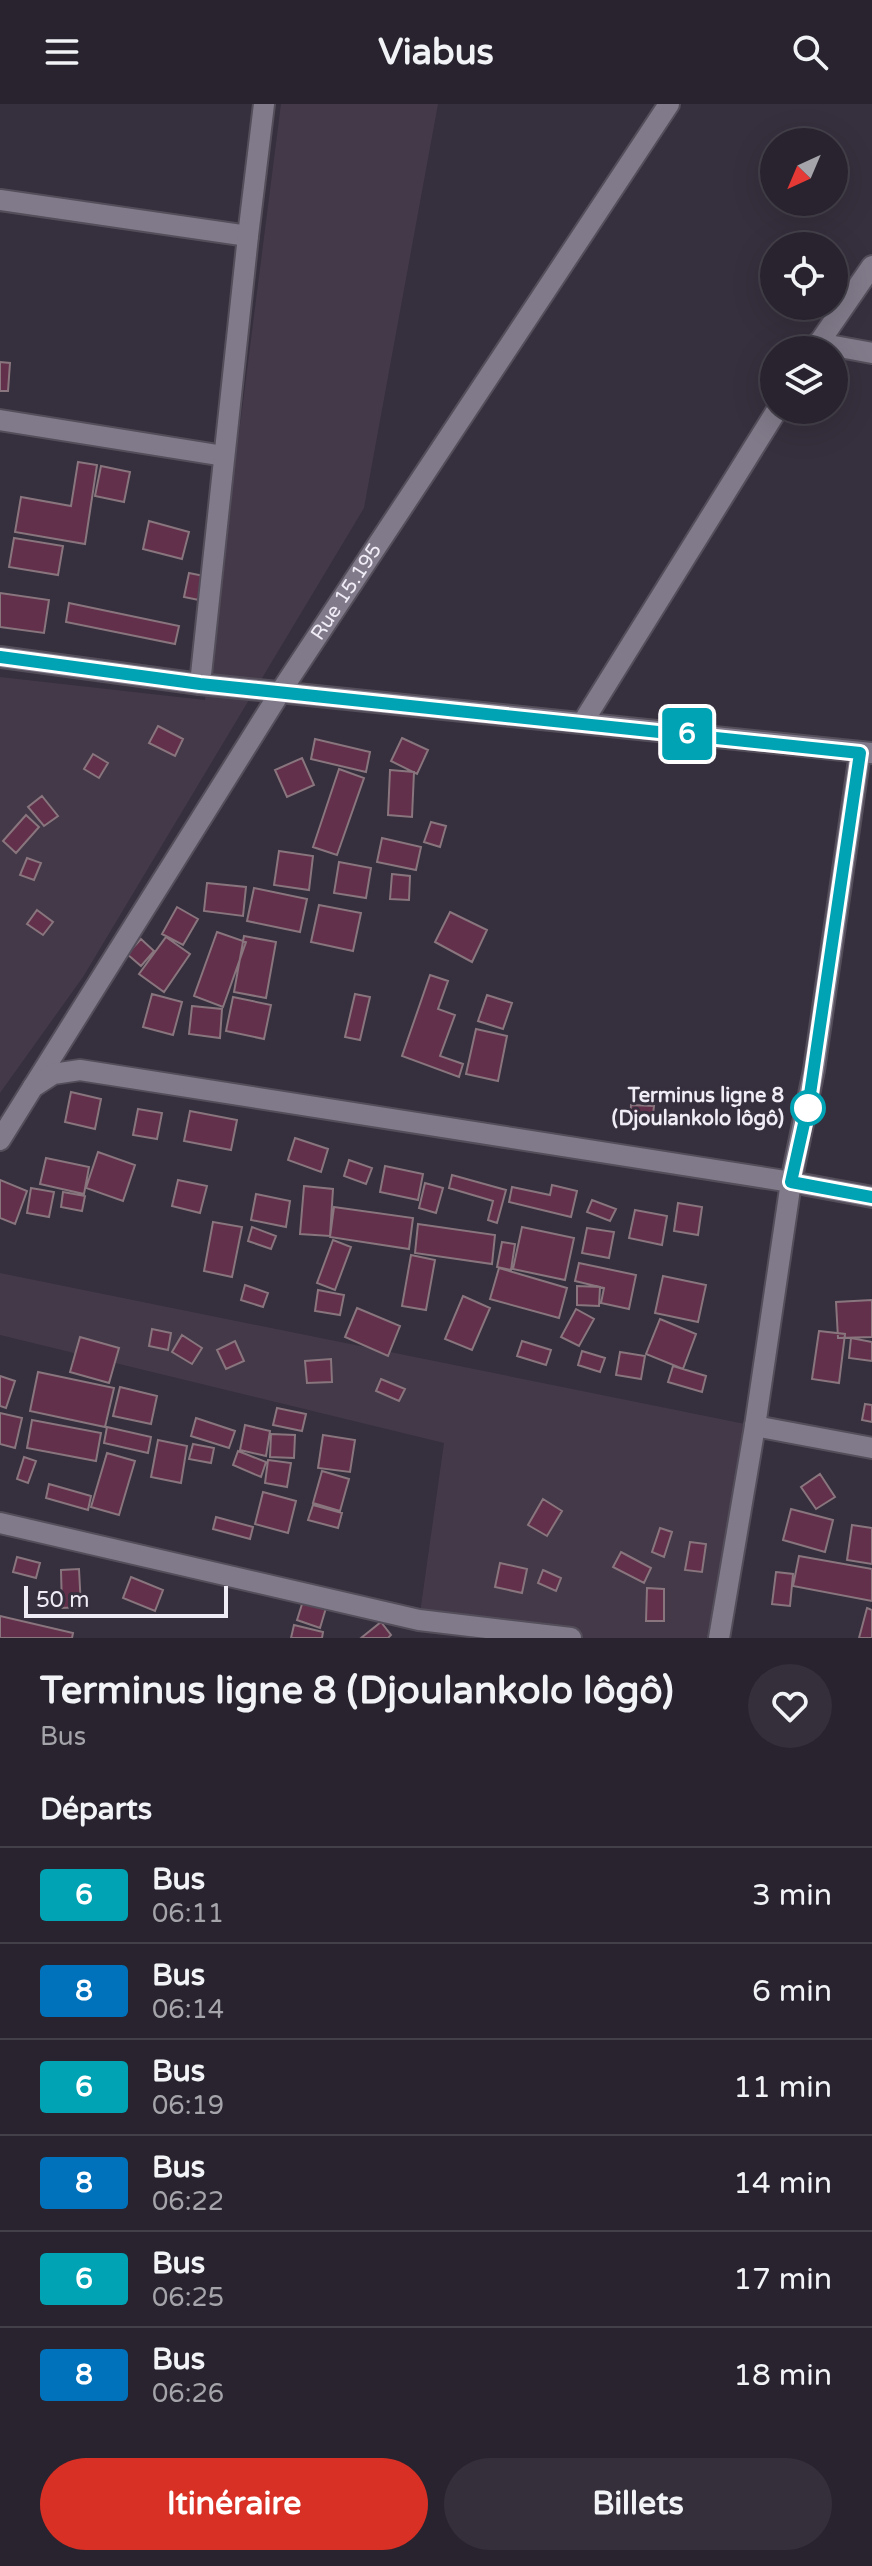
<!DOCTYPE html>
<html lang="fr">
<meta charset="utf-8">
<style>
:root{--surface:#28232e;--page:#342f3a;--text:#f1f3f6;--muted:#a5a4aa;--line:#44404a;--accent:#d93025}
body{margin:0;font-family:"Varela Round",sans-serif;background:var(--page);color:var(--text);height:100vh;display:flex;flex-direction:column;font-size:30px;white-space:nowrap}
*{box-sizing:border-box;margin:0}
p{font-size:26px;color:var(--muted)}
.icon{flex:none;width:44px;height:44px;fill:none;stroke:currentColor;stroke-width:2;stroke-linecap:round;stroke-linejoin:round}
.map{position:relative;height:1534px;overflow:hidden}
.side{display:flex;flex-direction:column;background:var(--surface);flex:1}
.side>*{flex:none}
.badge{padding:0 16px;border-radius:6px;font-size:28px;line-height:52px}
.needle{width:52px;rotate:224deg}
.buttons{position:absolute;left:760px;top:24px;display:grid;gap:16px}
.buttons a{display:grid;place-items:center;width:88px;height:88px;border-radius:50%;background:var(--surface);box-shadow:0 8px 32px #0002,0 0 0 2px var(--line);font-size:40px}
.scale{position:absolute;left:24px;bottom:20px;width:204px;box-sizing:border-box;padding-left:8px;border:4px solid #f0ecf6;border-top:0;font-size:22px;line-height:28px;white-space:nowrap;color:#f0ecf6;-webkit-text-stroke:6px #362f3d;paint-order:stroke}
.map>.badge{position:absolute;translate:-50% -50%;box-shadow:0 0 0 4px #fff}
h2{padding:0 40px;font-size:30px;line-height:72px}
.round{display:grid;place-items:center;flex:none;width:84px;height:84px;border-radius:42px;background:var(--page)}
.headline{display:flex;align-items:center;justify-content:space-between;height:136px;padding:0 40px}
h1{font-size:38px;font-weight:800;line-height:60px}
.primary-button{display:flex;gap:16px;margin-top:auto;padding:16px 40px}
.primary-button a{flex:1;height:92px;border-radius:48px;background:var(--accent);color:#fff;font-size:32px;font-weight:800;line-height:92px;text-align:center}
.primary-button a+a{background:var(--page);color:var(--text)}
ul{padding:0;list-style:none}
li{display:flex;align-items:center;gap:24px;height:96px;padding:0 40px;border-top:2px solid var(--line)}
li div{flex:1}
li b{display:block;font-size:30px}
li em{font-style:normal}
li .badge{min-width:88px;font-weight:700;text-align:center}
header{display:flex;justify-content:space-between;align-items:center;height:104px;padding:0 40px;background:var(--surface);font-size:36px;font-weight:800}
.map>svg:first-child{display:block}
</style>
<header><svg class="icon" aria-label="menu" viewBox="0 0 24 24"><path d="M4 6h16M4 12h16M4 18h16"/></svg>Viabus<svg class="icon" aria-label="search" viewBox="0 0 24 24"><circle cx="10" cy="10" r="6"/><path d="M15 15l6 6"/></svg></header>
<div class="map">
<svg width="872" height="1534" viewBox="0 0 872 1534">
<rect width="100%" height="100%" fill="#362f3d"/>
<!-- commercial -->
<path fill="#443948" d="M281,0H438L364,404L83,873L0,989V573L205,596Z
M0,1169L755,1322L719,1534H571L419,1516L444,1339L0,1231Z"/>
<!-- building -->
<path fill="#62304a" stroke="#88757d" stroke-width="2" d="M0,258L10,259L8,287H0Z
M78,358L97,361L85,440L15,428L21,393L71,402Z
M101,362L130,368L124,398L95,392Z
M149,417L189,428L182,455L143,445Z
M14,434L63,442L58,471L9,463Z
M189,469L209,473L204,497L184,493Z
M0,489L49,496L44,529L0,523Z
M69,499L179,522L175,540L66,518Z
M158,622L183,635L175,652L149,639Z
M402,634L428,646L417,670L391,657Z
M315,635L370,648L366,668L311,655Z
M93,650L108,659L99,674L84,665Z
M302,654L314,681L287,693L275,666Z
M339,665L364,674L337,751L313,743Z
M390,666L414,668L412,713L388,711Z
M42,692L58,712L44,722L28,703Z
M26,711L39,723L16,749L3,737Z
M431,718L446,722L440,743L424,738Z
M382,734L421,743L416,766L377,758Z
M279,747L313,752L309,786L274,781Z
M27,754L41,759L34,776L20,771Z
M339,758L371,764L366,794L334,789Z
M392,770L410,772L409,796L390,795Z
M207,779L246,783L243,812L204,807Z
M254,784L307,795L300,828L247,817Z
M319,801L361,809L353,847L311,838Z
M177,803L198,815L183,841L162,830Z
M37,806L53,818L43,831L27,820Z
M450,808L487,826L472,858L435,838Z
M217,828L246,838L223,903L194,892Z
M244,832L276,838L266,894L234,888Z
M166,833L190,850L164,888L139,870Z
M141,835L154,847L141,862L127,850Z
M430,871L448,877L438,905L455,911L440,952L463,960L459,973L402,952Z
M152,890L182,898L173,931L143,923Z
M355,890L370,893L360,936L345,933Z
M487,891L512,899L503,925L478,917Z
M233,893L271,901L264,935L226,927Z
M192,902L222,905L220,934L189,930Z
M476,925L507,932L498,977L466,970Z
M71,988L101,995L95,1025L65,1018Z
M631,1001L654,1002L652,1018L630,1017Z
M138,1005L162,1009L157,1035L133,1031Z
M190,1007L237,1016L231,1046L184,1037Z
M295,1034L328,1045L321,1068L288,1056Z
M98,1048L135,1061L123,1097L86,1084Z
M46,1054L89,1063L84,1090L40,1080Z
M349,1056L372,1064L366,1080L344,1072Z
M385,1062L423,1070L418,1096L380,1088Z
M452,1071L506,1086L497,1119L488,1116L493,1097L449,1084Z
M0,1076L27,1087L15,1120L0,1114Z
M178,1076L207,1082L200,1109L172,1102Z
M425,1079L443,1084L436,1109L419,1104Z
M552,1081L577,1087L571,1113L509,1098L512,1083L550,1091Z
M304,1082L333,1085L330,1132L300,1130Z
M31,1084L54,1088L49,1113L27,1109Z
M63,1088L85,1092L82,1107L61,1103Z
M256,1090L290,1097L286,1123L251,1116Z
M592,1096L616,1105L610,1117L587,1108Z
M678,1099L702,1103L698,1131L674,1127Z
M334,1103L413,1114L409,1145L330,1133Z
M635,1106L667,1112L662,1141L629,1134Z
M213,1118L242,1123L232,1173L204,1167Z
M418,1120L495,1131L492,1160L415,1149Z
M252,1123L276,1132L271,1145L248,1137Z
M522,1123L574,1134L565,1176L513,1165Z
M587,1124L614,1128L609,1154L582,1149Z
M333,1136L351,1143L335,1186L317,1179Z
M502,1138L515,1140L511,1166L497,1163Z
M411,1151L435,1156L426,1206L402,1202Z
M579,1159L636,1171L629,1205L601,1199L604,1184L575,1177Z
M499,1164L567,1184L559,1214L490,1195Z
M663,1172L706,1181L698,1218L655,1209Z
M245,1181L268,1189L263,1203L241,1196Z
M577,1182L600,1183L599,1202L577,1201Z
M318,1186L344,1191L340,1211L315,1207Z
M463,1192L490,1204L472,1246L445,1235Z
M872,1196V1233L838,1234L836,1198Z
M357,1204L400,1222L388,1252L345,1233Z
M576,1205L594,1215L579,1242L561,1233Z
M660,1215L696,1230L683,1265L646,1250Z
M152,1225L171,1229L168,1246L149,1242Z
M819,1227L845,1230L839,1279L812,1275Z
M182,1231L202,1244L192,1260L172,1248Z
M80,1233L119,1244L109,1279L70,1268Z
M851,1234L872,1238V1257L849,1254Z
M235,1237L244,1257L226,1265L217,1246Z
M522,1237L551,1246L546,1261L517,1252Z
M582,1247L605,1254L600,1268L578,1261Z
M620,1248L645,1252L641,1275L616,1271Z
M331,1255L332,1278L307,1279L305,1257Z
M673,1262L706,1272L702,1288L668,1278Z
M38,1268L114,1284L105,1323L30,1307Z
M0,1272L15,1277L6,1304L0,1302Z
M381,1275L405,1285L399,1297L376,1287Z
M120,1283L157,1292L151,1320L113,1312Z
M865,1300L872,1301V1318L862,1316Z
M277,1304L306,1310L302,1327L273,1321Z
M0,1309L22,1314L15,1344L0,1340Z
M196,1314L235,1327L229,1344L191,1332Z
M32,1316L101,1329L96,1357L27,1344Z
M245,1321L270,1327L266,1352L240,1346Z
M107,1323L151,1333L148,1349L104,1339Z
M271,1330L295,1331L294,1354L270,1353Z
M323,1331L355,1336L350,1368L318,1364Z
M158,1336L187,1342L181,1379L151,1373Z
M193,1340L214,1344L211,1359L189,1355Z
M238,1347L266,1358L261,1373L233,1361Z
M107,1349L135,1357L119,1411L91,1403Z
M24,1353L36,1357L28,1379L17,1375Z
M268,1356L291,1359L287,1383L265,1379Z
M322,1367L349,1375L340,1407L313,1399Z
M820,1370L835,1393L816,1405L801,1383Z
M49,1380L91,1392L88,1406L46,1394Z
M263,1388L296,1397L288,1429L255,1420Z
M543,1395L562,1407L547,1432L528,1421Z
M313,1401L342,1409L338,1424L308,1416Z
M791,1405L833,1416L825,1448L783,1436Z
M216,1413L253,1423L250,1435L213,1425Z
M852,1421L872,1424V1460L847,1456Z
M660,1424L672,1428L664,1453L652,1448Z
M690,1438L706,1440L702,1468L685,1466Z
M621,1448L651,1464L644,1479L613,1463Z
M799,1452L872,1465V1497L793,1482Z
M17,1453L40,1459L36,1474L13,1468Z
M500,1459L527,1465L522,1489L495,1483Z
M79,1465L81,1503L62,1504L61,1466Z
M543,1466L561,1474L556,1487L538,1479Z
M776,1468L793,1470L790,1502L772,1500Z
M131,1473L163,1486L155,1507L123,1494Z
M647,1484L664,1485V1517H646Z
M303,1497L326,1504L320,1524L297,1516Z
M867,1504L872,1506V1534H859Z
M0,1512L73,1529L72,1534H0Z
M381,1518L391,1531L388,1534H361Z
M294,1521L323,1528L322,1534H291Z"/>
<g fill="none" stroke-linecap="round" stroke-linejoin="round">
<defs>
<g id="minor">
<path d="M0,96L248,132"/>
<path d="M818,239L872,249"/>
<path d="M814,246L872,162"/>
<path d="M0,316L224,352"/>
<path d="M0,553L200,580L871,649"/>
<path d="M200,580L248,132L264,0"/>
<path d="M583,618L777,306"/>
<path id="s1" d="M33,983L281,587L669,0"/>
<path d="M0,1036L33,983L53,970L80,966L791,1078L872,1093"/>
<path d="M755,1322L872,1344"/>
<path d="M0,1419L419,1516L571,1534"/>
<path d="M719,1534L755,1322L791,1078L814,966L860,649"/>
</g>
</defs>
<!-- minor casing -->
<use href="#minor" stroke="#544e5b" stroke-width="24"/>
<!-- minor -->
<use href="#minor" stroke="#817a8a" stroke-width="20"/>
</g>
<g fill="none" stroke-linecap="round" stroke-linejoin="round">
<defs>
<path id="line" d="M0,553L200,580L860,649L809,997L791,1078L872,1093"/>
</defs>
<!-- line casing -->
<use href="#line" stroke="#fff" stroke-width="18"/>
<!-- line -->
<use href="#line" stroke="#00a3b4" stroke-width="12"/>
</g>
<!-- markers -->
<circle fill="#fff" stroke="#00a3b4" stroke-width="4" cx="808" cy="1004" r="16"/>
<g text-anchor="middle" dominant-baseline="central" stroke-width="6" stroke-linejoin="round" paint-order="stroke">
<!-- street labels -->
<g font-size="20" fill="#f0ecf6" stroke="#362f3d">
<text stroke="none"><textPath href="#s1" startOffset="586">Rue 15.195</textPath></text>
</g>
<!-- stop labels -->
<g font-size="20" font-weight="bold" fill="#f0ecf6" stroke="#362f3d" text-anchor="end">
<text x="784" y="992">Terminus ligne 8<tspan x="784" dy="23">(Djoulankolo lôgô)</tspan></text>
</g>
</g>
</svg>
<div class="buttons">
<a><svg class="needle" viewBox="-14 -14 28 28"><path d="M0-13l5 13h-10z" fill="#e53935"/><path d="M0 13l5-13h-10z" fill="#a5a4aa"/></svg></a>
<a><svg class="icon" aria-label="locate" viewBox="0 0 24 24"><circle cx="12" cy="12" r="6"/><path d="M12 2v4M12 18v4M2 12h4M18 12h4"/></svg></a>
<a><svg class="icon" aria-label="layers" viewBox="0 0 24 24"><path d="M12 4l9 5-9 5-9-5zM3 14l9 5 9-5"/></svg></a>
</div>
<div class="scale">50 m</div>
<b class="badge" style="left:687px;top:630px;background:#00a3b4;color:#fff">6</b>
</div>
<section class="side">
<div class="headline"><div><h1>Terminus ligne 8 (Djoulankolo lôgô)</h1><p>Bus</p></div><a class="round"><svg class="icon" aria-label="heart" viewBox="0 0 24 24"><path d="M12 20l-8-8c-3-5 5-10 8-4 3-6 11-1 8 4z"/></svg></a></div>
<h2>Départs</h2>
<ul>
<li><span class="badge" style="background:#00a3b4;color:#fff">6</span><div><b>Bus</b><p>06:11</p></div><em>3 min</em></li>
<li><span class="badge" style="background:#0072bc;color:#fff">8</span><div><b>Bus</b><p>06:14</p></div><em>6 min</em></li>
<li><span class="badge" style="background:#00a3b4;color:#fff">6</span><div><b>Bus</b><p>06:19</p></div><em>11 min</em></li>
<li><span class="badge" style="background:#0072bc;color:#fff">8</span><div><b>Bus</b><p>06:22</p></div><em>14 min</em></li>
<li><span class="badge" style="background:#00a3b4;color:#fff">6</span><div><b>Bus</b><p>06:25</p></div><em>17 min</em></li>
<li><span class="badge" style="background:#0072bc;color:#fff">8</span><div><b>Bus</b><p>06:26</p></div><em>18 min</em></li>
</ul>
<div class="primary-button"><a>Itinéraire</a><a>Billets</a></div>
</section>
